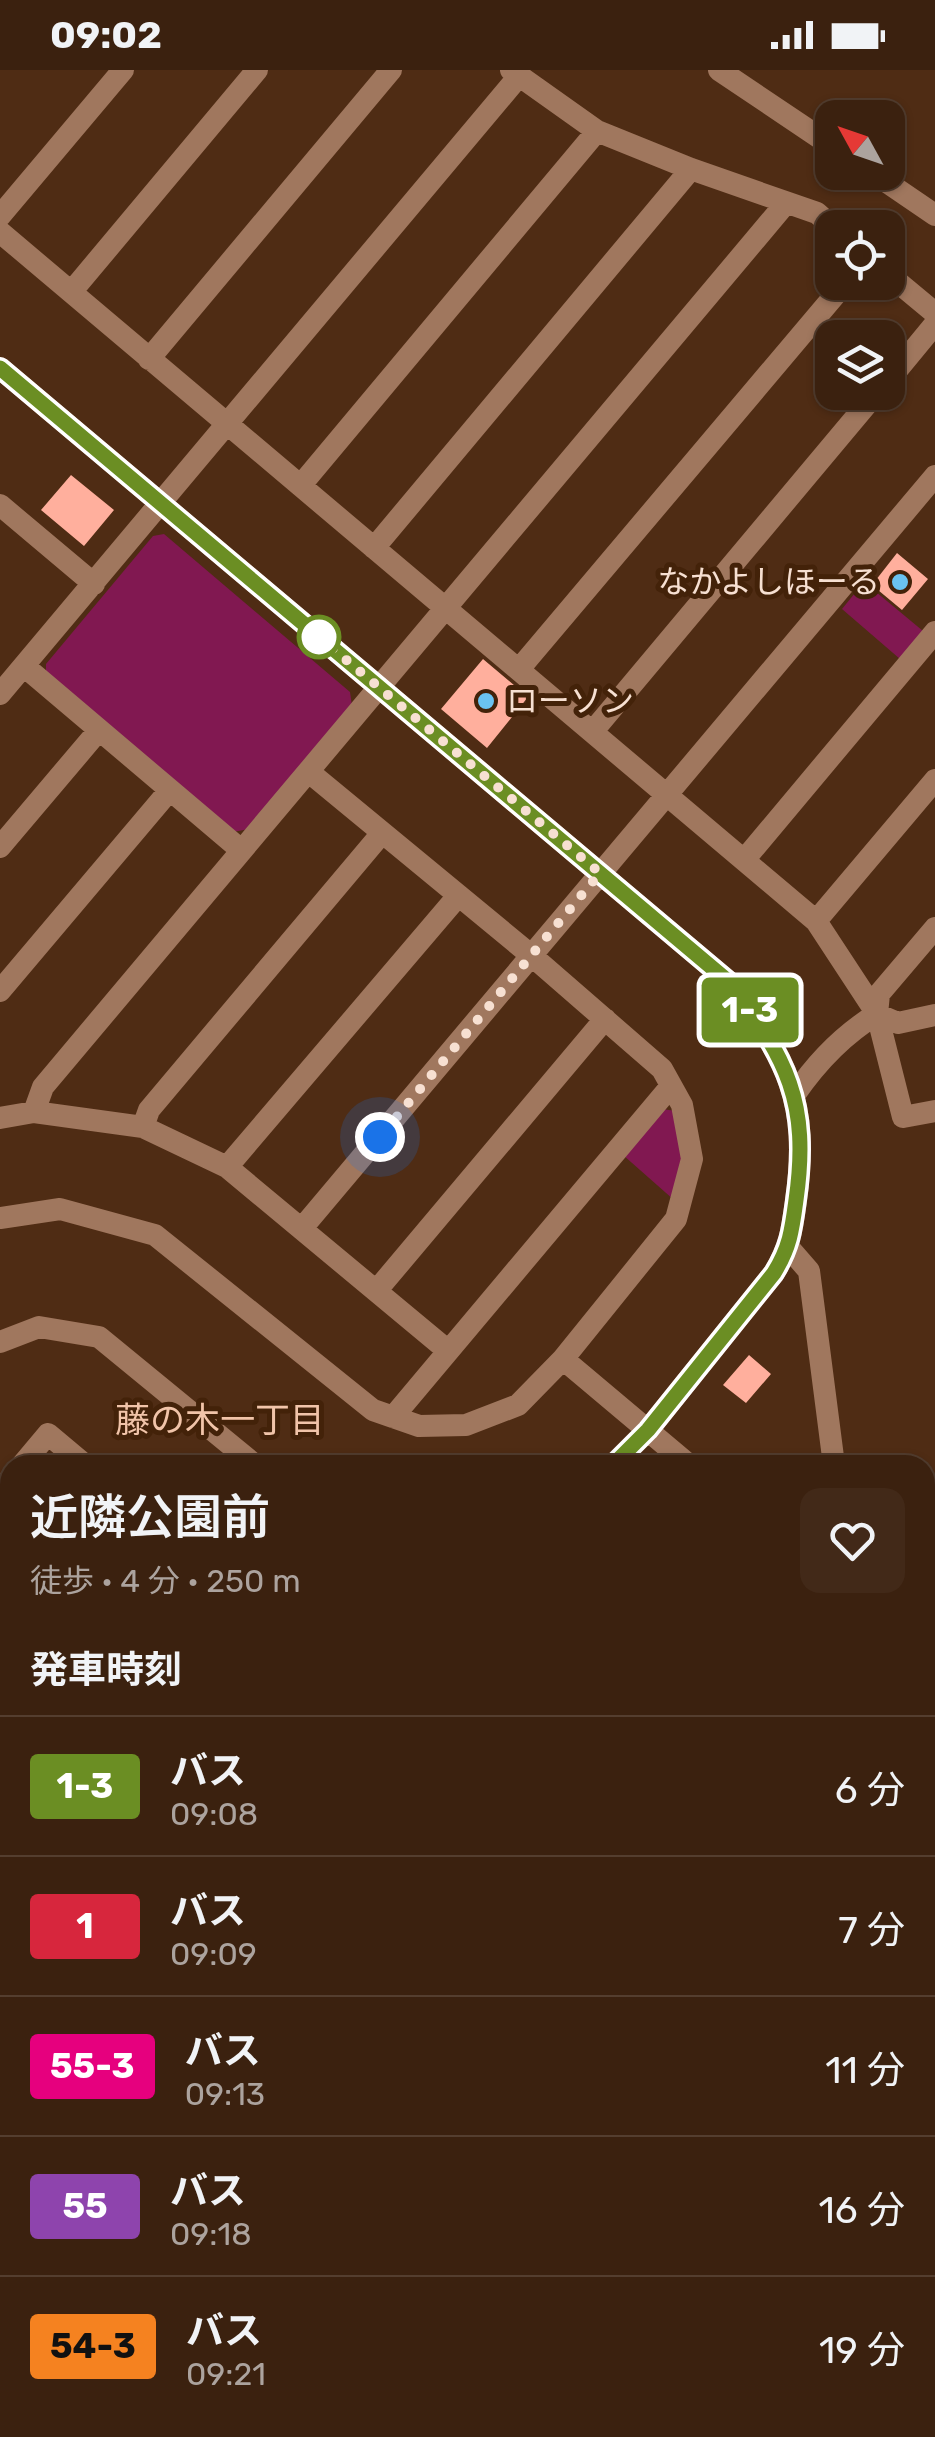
<!DOCTYPE html>
<html lang="ja">
<meta charset="utf-8">
<style>
:root{--surface:#3b210f;--page:#422918;--text:#f1f3f6;--muted:#aca39e;--line:#543e2f}
body{margin:0;font-family:Rubik,"Noto Sans JP",sans-serif;background:var(--page);color:var(--text);height:100vh;display:flex;flex-direction:column;font-size:38px;white-space:nowrap}
*{box-sizing:border-box;margin:0}
p{font-size:32px;color:var(--muted)}
.icon{flex:none;width:55px;height:55px;fill:none;stroke:currentColor;stroke-width:2;stroke-linecap:round;stroke-linejoin:round}
.map{position:relative;flex:1;overflow:hidden}
.drawer{position:absolute;left:0px;top:1385px;width:935px;height:982px;display:flex;flex-direction:column;background:var(--surface);border-radius:30px 30px 0 0;box-shadow:0 2px 8px #0004,0 0 0 2px var(--line)}
.drawer>*{flex:none}
.badge{padding:0 20px;border-radius:8px;font-size:35px;line-height:65px}
.needle{width:65px;rotate:310deg}
.fabs{position:absolute;left:815px;top:30px;display:grid;gap:20px}
.fabs a{display:grid;place-items:center;width:90px;height:90px;border-radius:20px;background:var(--surface);box-shadow:0 2px 8px #0004,0 0 0 2px var(--line);font-size:50px}
.you{position:absolute;width:50px;height:50px;margin:-25px;border:8px solid #fff;border-radius:50%;background:#1a73e8;box-shadow:0 0 0 15px #1a73e833}
.map>.badge{position:absolute;translate:-50% -50%;box-shadow:0 0 0 5px #fff}
h2{padding:0 30px;font-size:38px;line-height:90px}
.round{display:grid;place-items:center;flex:none;width:105px;height:105px;border-radius:20px;background:var(--page)}
.head{display:flex;align-items:center;justify-content:space-between;height:170px;padding:0 30px}
h1{font-size:48px;font-weight:600;line-height:75px}
ul{padding:0;list-style:none}
li{display:flex;align-items:center;gap:30px;height:140px;padding:0 30px;border-top:2px solid var(--line)}
li div{flex:1}
li b{display:block;font-size:38px}
li em{font-style:normal}
li .badge{min-width:110px;font-weight:700;text-align:center}
.status{display:flex;justify-content:space-between;align-items:center;height:70px;padding:0 50px;background:var(--surface);direction:ltr}
.status svg{height:28px;fill:currentColor}
.map>svg:first-child{display:block}
</style>
<div class="status"><b>09:02</b><svg viewBox="0 0 49 12"><path d="M0 12V9h3v3zM5 12V6h3v6zM10 12V3h3v9zM15 12V0h3v12zM26 1h20v11H26zM47 4h2v5h-2z"/></svg></div>
<div class="map">
<svg width="935" height="2367" viewBox="0 0 935 2367">
<rect width="100%" height="100%" fill="#4f2c14"/>
<!-- green -->
<path fill="#811851" d="M164,464L350,622L352,636L249,759L233,762L46,604V594L153,466Z
M864,512L923,561L900,589L842,539Z
M662,1039L676,1041L683,1090L674,1130L623,1085Z
M935,1550V2367H51L53,2358H925V1552Z
M10,2023V2288L0,2282V2037Z"/>
<!-- building -->
<path fill="#ffaf9d" d="M71,405L114,440L84,476L41,440Z
M897,483L928,509L902,540L872,515Z
M483,589L528,627L487,678L441,639Z
M749,1285L771,1304L746,1333L723,1315Z"/>
<g fill="none" stroke-linecap="round" stroke-linejoin="round">
<!-- minor -->
<path stroke="#a0775e" stroke-width="22" d="M511,0L597,61L691,99L817,143L834,158
M719,0L832,76
M872,102L935,145
M0,146L123,0
M0,162L816,851L877,944L903,1047L935,1041
M888,204L935,243
M72,221L257,0
M149,289L391,0
M0,298L729,912C787,989 810,1031 796,1131C792,1160 790,1177 774,1203L648,1360L613,1395
M888,311L935,254
M301,415L597,61
M0,435L94,514
M374,478L691,99
M24,596L241,780
M520,598L846,212
M0,624L519,6
M593,661L877,322
M0,777L99,660
M744,790L935,562
M816,851L935,710
M0,921L169,721
M877,944L898,953L935,945
M795,1024C817,992 844,964 877,944L879,924L935,858
M34,1042L43,1017L786,133
M0,1048L34,1042L143,1057L227,1097L447,1280
M143,1057L149,1040L382,763
M227,1097L458,826
M0,1148L60,1139L155,1165L373,1340L419,1356L466,1355L518,1335L563,1289L676,1149L692,1089L682,1035L662,999L532,886L309,702
M303,1157L935,406
M789,1178L809,1201L834,1395
M377,1220L605,949
M0,1272L39,1257L99,1267L255,1395
M563,1289L689,1395
M393,1347L671,1016
M22,1395L48,1364L85,1395
M0,1421L10,1409
M925,1523L935,1522
M0,1569L10,1557"/>
</g>
<g fill="none" stroke-linecap="round" stroke-linejoin="round">
<defs>
<path id="line" d="M0,298L729,912C787,989 810,1032 796,1130C792,1160 790,1177 774,1203L648,1360L613,1395"/>
</defs>
<!-- line casing -->
<use href="#line" stroke="#fff" stroke-width="22"/>
<!-- line -->
<use href="#line" stroke="#6b8e23" stroke-width="15"/>
<!-- walk -->
<path stroke="#f7e0d2" stroke-width="10" stroke-dasharray="0 18" d="M319,567L600,803L380,1067"/>
</g>
<!-- markers -->
<g fill="#6ac3f1" stroke="#432209" stroke-width="4">
<circle cx="900" cy="512" r="10"/>
<circle cx="486" cy="631" r="10"/>
</g>
<circle fill="#fff" stroke="#6b8e23" stroke-width="5" cx="319" cy="567" r="20"/>
<g text-anchor="middle" dominant-baseline="central" stroke-width="10" stroke-linejoin="round" paint-order="stroke">
<!-- poi labels -->
<g font-size="32" fill="#f7e0d2" stroke="#432209" text-anchor="end">
<text x="880" y="512">なかよしほーる</text>
<text x="506" y="631" text-anchor="start">ローソン</text>
</g>
<!-- neighbourhood labels -->
<g font-size="35" fill="#f1c4a9" stroke="#432209">
<text x="220" y="1350">藤の木一丁目</text>
</g>
</g>
</svg>
<div class="fabs">
<a><svg class="needle" viewBox="-14 -14 28 28"><path d="M0-13l5 13h-10z" fill="#e53935"/><path d="M0 13l5-13h-10z" fill="#aca39e"/></svg></a>
<a><svg class="icon" aria-label="locate" viewBox="0 0 24 24"><circle cx="12" cy="12" r="6"/><path d="M12 2v4M12 18v4M2 12h4M18 12h4"/></svg></a>
<a><svg class="icon" aria-label="layers" viewBox="0 0 24 24"><path d="M12 4l9 5-9 5-9-5zM3 14l9 5 9-5"/></svg></a>
</div>
<div class="you" style="left:380px;top:1067px"></div>
<b class="badge" style="left:750px;top:940px;background:#6b8e23;color:#fff">1-3</b>
<section class="drawer">
<div class="head"><div><h1>近隣公園前</h1><p>徒歩 · 4 分 · 250 m</p></div><a class="round"><svg class="icon" aria-label="heart" viewBox="0 0 24 24"><path d="M12 20l-8-8c-3-5 5-10 8-4 3-6 11-1 8 4z"/></svg></a></div>
<h2>発車時刻</h2>
<ul>
<li><span class="badge" style="background:#6b8e23;color:#fff">1-3</span><div><b>バス</b><p>09:08</p></div><em>6 分</em></li>
<li><span class="badge" style="background:#d7263d;color:#fff">1</span><div><b>バス</b><p>09:09</p></div><em>7 分</em></li>
<li><span class="badge" style="background:#e6007e;color:#fff">55-3</span><div><b>バス</b><p>09:13</p></div><em>11 分</em></li>
<li><span class="badge" style="background:#8e44ad;color:#fff">55</span><div><b>バス</b><p>09:18</p></div><em>16 分</em></li>
<li><span class="badge" style="background:#f58220;color:#111">54-3</span><div><b>バス</b><p>09:21</p></div><em>19 分</em></li>
</ul>
</section>
</div>
